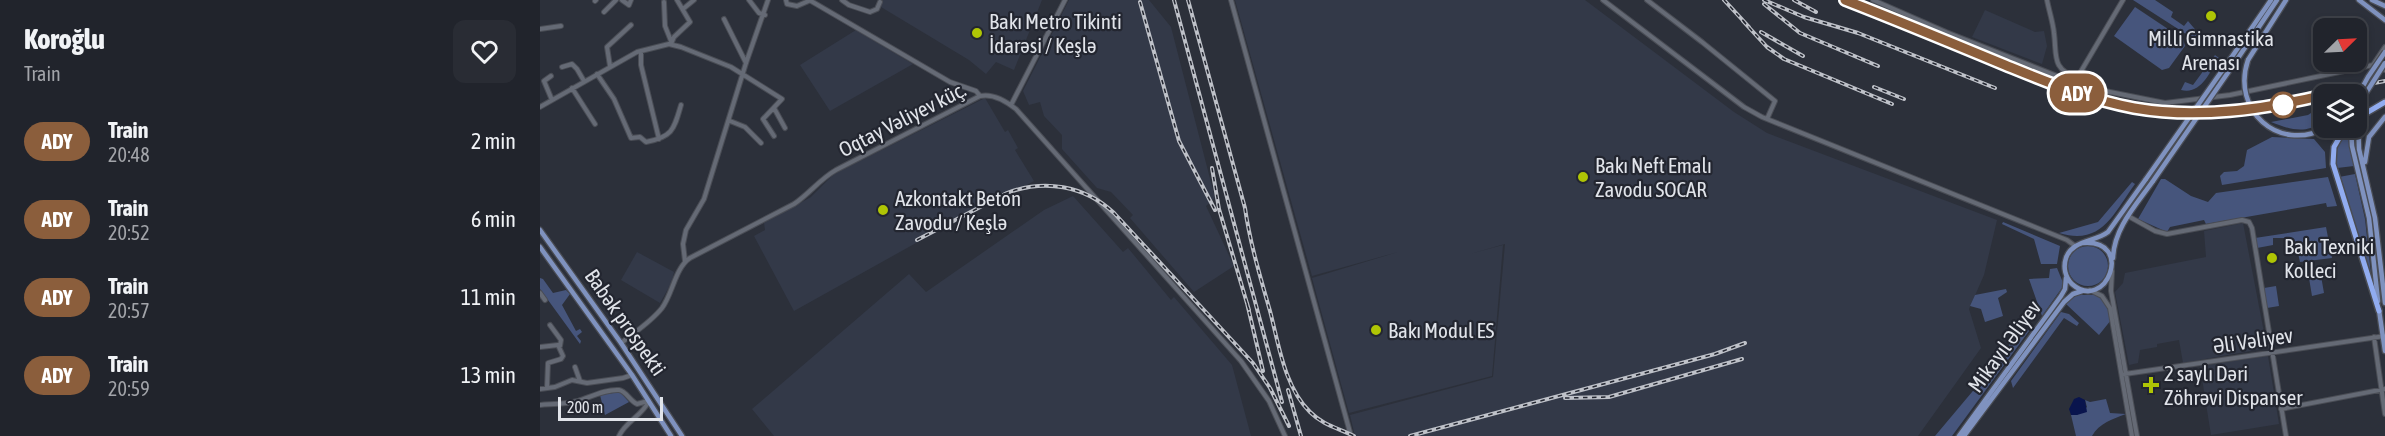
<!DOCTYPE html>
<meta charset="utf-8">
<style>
:root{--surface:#21242c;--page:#292c34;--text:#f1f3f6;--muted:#a2a4a9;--line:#3e4148}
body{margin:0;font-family:"Asap Condensed",sans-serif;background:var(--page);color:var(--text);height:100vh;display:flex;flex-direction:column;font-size:22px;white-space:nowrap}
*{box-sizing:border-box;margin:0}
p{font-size:20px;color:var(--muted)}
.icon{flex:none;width:33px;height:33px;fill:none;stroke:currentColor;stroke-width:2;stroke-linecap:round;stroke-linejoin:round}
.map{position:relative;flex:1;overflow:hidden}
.sheet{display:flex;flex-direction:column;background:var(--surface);width:540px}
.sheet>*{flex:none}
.badge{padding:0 12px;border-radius:20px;font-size:21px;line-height:39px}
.needle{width:39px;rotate:66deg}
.buttons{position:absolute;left:1773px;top:18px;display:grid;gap:12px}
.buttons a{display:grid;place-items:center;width:54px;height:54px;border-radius:12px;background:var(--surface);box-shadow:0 3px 9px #0003,0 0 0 2px var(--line);font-size:30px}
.scale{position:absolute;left:18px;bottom:15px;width:105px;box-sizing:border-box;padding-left:6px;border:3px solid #e1e4ea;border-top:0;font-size:16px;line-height:21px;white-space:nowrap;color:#e1e4ea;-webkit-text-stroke:4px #232630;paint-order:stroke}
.map>.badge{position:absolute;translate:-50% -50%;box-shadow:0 0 0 3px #fff}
.round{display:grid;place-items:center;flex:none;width:63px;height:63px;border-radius:12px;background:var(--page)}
.headline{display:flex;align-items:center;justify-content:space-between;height:102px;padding:0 24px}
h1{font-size:28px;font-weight:800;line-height:45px}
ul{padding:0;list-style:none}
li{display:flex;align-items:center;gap:18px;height:78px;padding:0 24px}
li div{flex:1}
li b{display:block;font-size:22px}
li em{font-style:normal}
li .badge{min-width:66px;font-weight:700;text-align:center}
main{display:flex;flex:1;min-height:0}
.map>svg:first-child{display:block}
</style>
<main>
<section class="sheet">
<div class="headline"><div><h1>Koroğlu</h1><p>Train</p></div><a class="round"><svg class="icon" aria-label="heart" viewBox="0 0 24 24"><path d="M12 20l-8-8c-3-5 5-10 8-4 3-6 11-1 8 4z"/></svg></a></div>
<ul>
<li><span class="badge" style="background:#8b5e3c;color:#fff">ADY</span><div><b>Train</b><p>20:48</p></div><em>2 min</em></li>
<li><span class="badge" style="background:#8b5e3c;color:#fff">ADY</span><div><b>Train</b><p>20:52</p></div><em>6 min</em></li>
<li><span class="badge" style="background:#8b5e3c;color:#fff">ADY</span><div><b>Train</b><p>20:57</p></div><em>11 min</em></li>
<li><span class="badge" style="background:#8b5e3c;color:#fff">ADY</span><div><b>Train</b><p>20:59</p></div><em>13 min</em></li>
</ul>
</section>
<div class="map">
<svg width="1845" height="436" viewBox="0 0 1845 436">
<rect width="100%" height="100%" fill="#2c303a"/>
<!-- built -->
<path fill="#333948" d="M343,0H502L474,70L456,62L446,74L429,60L341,7Z
M529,0H609L631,27L675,198L666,206L694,266L654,292L590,218L593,215L571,192L557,188L522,149V135L504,116L500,102L489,105L483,91Z
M695,0H1045L1194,112L1227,133L1457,220L1444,275L1429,309L1441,348L1378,436H815L810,415L953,377L965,244L930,254L963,245L952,376L809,413L772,278L858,252L772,276Z
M1445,10L1495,32L1504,31L1507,46L1502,64L1432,37Z
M316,30L373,64L290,111L260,65Z
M445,98L465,132L468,130L478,148L475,150L494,181L376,243L254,311L214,236L225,230L224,223L271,197L294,174Z
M533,196L583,252L588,248L631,300L634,297L692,365L711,436H234L212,409L369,274L386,292L504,210Z
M1703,223L1727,348L1643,363L1639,340L1617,344V347L1600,350L1598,363L1589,365L1575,292L1583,283L1585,273L1666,257L1664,231Z
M97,252L134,272L132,282L120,303L81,280Z
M1728,356L1739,424L1671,435L1660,366Z"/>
<!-- green -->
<path fill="#46557c" d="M1593,0H1615L1633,12L1631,17L1644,26L1648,21L1659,34L1657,38L1649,36Z
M1595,7L1643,39L1645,46L1629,68L1622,70L1574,36Z
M1675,55L1679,58C1669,73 1661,95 1641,90L1645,82L1653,85Z
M1783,98V122C1765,134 1751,130 1731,122L1768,115L1780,107L1779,103L1774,104L1773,101Z
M1808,130L1814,166L1797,168C1795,153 1797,142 1808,130Z
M1732,137L1774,139L1785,152L1786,168L1682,185L1680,176L1684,172L1697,171L1704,166L1707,150Z
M1815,174L1825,219L1831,274L1799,177Z
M1788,177L1797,206L1787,207L1786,203L1666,224L1664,220L1630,227L1627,232L1598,219L1621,179H1625L1651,196L1668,202L1676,193Z
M1592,182L1595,184C1573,214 1562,246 1519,233L1558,222Z
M1463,222L1520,246L1517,264H1501L1494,239L1462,224Z
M1786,227L1792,258L1760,262L1757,249L1744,251V238H1733V245L1717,248L1715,238Z
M1528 266a20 20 0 1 1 40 0a20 20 0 1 1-40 0Z
M1517,268L1524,285L1502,316L1489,279L1509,278L1510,269Z
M1780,270L1784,293L1772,296L1768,272Z
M0,278L3,279L13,293L26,290L30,294L22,305L36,331L40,329L42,332L37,336L41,341L40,344L0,289Z
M1736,286L1739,306L1727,308L1724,288Z
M1466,289L1467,292L1458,298L1463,316L1445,322L1441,309L1430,306L1435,295Z
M1538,293L1543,295H1558L1567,303L1571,320L1559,335L1526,304Z
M1521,312L1529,314L1539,323L1537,326L1524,318L1473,388L1471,381Z
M1485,327L1489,331L1412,436H1395L1469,348L1470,336Z
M80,392L89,402L65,415L60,395Z
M1566,399L1570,413L1586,414C1573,419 1559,423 1552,436H1536L1531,415H1537L1547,407L1545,400L1550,402Z"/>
<!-- water -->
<path fill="#09144d" d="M1539,397L1545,400L1547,412L1537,415H1531L1529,409L1534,399Z"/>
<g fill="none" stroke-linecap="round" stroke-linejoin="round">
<defs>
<path id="minor" d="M82,0L89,5L91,0
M209,0L219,13L225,15
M246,0L247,4L257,6L271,0
M302,0L309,5L330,12L337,9L340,2
M691,0L811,436
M1063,0L1204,107L1222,117L1527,240L1535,246
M1107,0L1162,42L1235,101L1227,119
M1333,0L1406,32L1545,87L1625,103L1690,95L1833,65L1845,70
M1507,0C1509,11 1513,22 1514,33C1517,56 1511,69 1538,78
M55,1L56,0
M271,1L410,82L436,91L440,96
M124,2L125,26L131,41
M143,9L154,0
M64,12L76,0
M184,19L206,63
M0,29L21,26
M131,44L134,37L150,22L137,0
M101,51V65L119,139
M1833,65L1845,47
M70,66L67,47L91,25
M22,67L32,64L37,69L44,81
M57,74L74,99L91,138L100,137L106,142C133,137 134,129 141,105
M11,76L4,81L12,100
M1537,84L1540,73L1583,0
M32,88L55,124
M471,105L525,0
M0,107L97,52L129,44L141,47L191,67L242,99L223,119L234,136
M234,108L245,128
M190,121L205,127L221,143
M1588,216L1615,231L1627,234L1702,220L1709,222L1712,228L1746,436
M145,261L143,244L146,230L164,199L206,63L228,0
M1572,271L1571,291L1597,436
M1550,290L1562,296L1570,308L1592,436
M0,293L5,300
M10,325L21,340L20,346
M1834,337L1845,414
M81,343C95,332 111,322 122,308C133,293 135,268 150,258L254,204C269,194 280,179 296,170L440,96C453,93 466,101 476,109L701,361L729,401L745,436
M0,347L18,345L23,356L21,359L8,363L7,388
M35,367L40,381
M1585,374L1845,336
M0,389L15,387L32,380L47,383L83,378L92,375
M0,405C12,404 26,404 38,401C51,397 65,389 79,390C86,391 90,401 97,404L108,401
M1741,409L1845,389
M79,436C86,421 102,416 109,401"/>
<path id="major" d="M1819,0L1845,20
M1832,0L1845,6
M1691,58L1731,0
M1708,60L1746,0
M1696,61L1737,0
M1818,118L1819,149L1835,218L1845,303
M1811,128L1812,146L1829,218L1838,301
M1825,162L1829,137L1845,117
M0,230L81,343L142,436
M1542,243C1596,238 1566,314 1532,284C1525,277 1523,267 1526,258C1532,240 1555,242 1568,232L1606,179
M0,247L92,375L131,436
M1573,258C1574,228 1596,205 1613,181
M1839,310L1845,351
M1419,436L1521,296L1525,289L1526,278
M1424,436L1524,302L1533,294L1542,291"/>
<path id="highway" d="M1816,119L1845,102
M1805,128L1794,147L1793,164L1839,311"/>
</defs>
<!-- minor casing -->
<use href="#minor" stroke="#4a4d55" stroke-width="6"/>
<!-- major casing -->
<use href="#major" stroke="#4a4d55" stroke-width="7"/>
<!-- highway casing -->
<use href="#highway" stroke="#4a4d55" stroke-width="8"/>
<!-- minor -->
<use href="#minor" stroke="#656a75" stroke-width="4"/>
<!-- major -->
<use href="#major" stroke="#7f92bf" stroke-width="4.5"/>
<!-- highway -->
<use href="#highway" stroke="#91acf0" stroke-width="5"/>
<defs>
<path id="rail" d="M634,0L742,402
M648,0L705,208C710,243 720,276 730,311C739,345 744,386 770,412C783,425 798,428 814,436
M1184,0L1209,27
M1224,0L1264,17L1318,33L1455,88
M1254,0L1276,12
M1312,0C1356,17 1400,35 1443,53C1518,84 1588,112 1670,111C1730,110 1787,91 1845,81
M600,2L639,141L675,210
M1224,4L1260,33L1338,66
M1203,21L1227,47L1244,59L1352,104
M1221,32L1263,56
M1334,87L1364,99
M672,168L679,209L709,310
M377,240L467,193C504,179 544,185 574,213L713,363L730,388L749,426
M707,303L723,371
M748,390L761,436
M1025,398L1069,397L1202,359
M870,436L1175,354L1205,343"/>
</defs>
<!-- rail casing -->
<use href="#rail" stroke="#bec1c8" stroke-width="4"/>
<!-- rail -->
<use href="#rail" stroke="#232630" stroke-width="1.5" stroke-dasharray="4.5" stroke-linecap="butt"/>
<defs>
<path id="major-bridge" d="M1708,60C1691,110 1738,153 1786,128
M1816,99L1828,77L1845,52
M1818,118L1824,96L1845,63
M1606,179L1691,58
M1613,181L1696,61"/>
</defs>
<!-- major-bridge casing -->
<use href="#major-bridge" stroke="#4a4d55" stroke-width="7" stroke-linecap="butt"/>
<!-- major-bridge -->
<use href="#major-bridge" stroke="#7f92bf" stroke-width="4.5"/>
</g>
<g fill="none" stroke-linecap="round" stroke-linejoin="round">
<defs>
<path id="line" d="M1305,0C1359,21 1412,43 1465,65C1507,82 1550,100 1594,108C1657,119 1722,110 1784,95"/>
</defs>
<!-- line casing -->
<use href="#line" stroke="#fff" stroke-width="14"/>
<!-- line -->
<use href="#line" stroke="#8b5e3c" stroke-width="9"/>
</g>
<!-- markers -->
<g fill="#afc505" stroke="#232630" stroke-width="2">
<circle cx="1671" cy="16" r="6"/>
<circle cx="437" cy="33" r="6"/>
<circle cx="1043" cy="177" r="6"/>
<circle cx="343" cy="210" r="6"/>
<circle cx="1732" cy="258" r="6"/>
<circle cx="836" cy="330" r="6"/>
<path d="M1608 376h6v6h6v6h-6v6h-6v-6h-6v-6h6z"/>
</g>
<circle fill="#fff" stroke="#8b5e3c" stroke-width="3" cx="1743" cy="105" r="12"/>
<g text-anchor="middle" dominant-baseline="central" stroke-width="4.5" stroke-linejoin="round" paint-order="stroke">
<!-- poi labels -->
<g font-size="21" fill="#e1e4ea" stroke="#232630" text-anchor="start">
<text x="449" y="21">Bakı Metro Tikinti<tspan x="449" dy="24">İdarəsi / Keşlə</tspan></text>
<text x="1671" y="38" text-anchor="middle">Milli Gimnastika<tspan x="1671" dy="24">Arenası</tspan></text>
<text x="1055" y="165">Bakı Neft Emalı<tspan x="1055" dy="24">Zavodu SOCAR</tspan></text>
<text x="355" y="198">Azkontakt Beton<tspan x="355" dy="24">Zavodu / Keşlə</tspan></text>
<text x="1744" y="246">Bakı Texniki<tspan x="1744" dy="24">Kolleci</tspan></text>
<text x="848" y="330">Bakı Modul ES</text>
<text x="1624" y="373">2 saylı Dəri<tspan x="1624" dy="24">Zöhrəvi Dispanser</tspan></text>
</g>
<!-- street labels -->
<g font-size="21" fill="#e1e4ea" stroke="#232630">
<text transform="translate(362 119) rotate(-27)">Oqtay Vəliyev küç.</text>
<text transform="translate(86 322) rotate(55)">Babək prospekti</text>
<text transform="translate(1713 340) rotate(-8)">Əli Vəliyev</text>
<text transform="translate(1464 346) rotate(-54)">Mikayıl Əliyev</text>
</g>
</g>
</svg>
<div class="buttons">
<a><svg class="needle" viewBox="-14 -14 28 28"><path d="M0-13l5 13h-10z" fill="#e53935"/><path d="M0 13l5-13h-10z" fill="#a2a4a9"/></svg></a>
<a><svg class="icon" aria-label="layers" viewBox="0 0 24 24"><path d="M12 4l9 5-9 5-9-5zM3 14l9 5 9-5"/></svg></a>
</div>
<div class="scale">200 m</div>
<b class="badge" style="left:1537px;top:93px;background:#8b5e3c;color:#fff">ADY</b>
</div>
</main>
